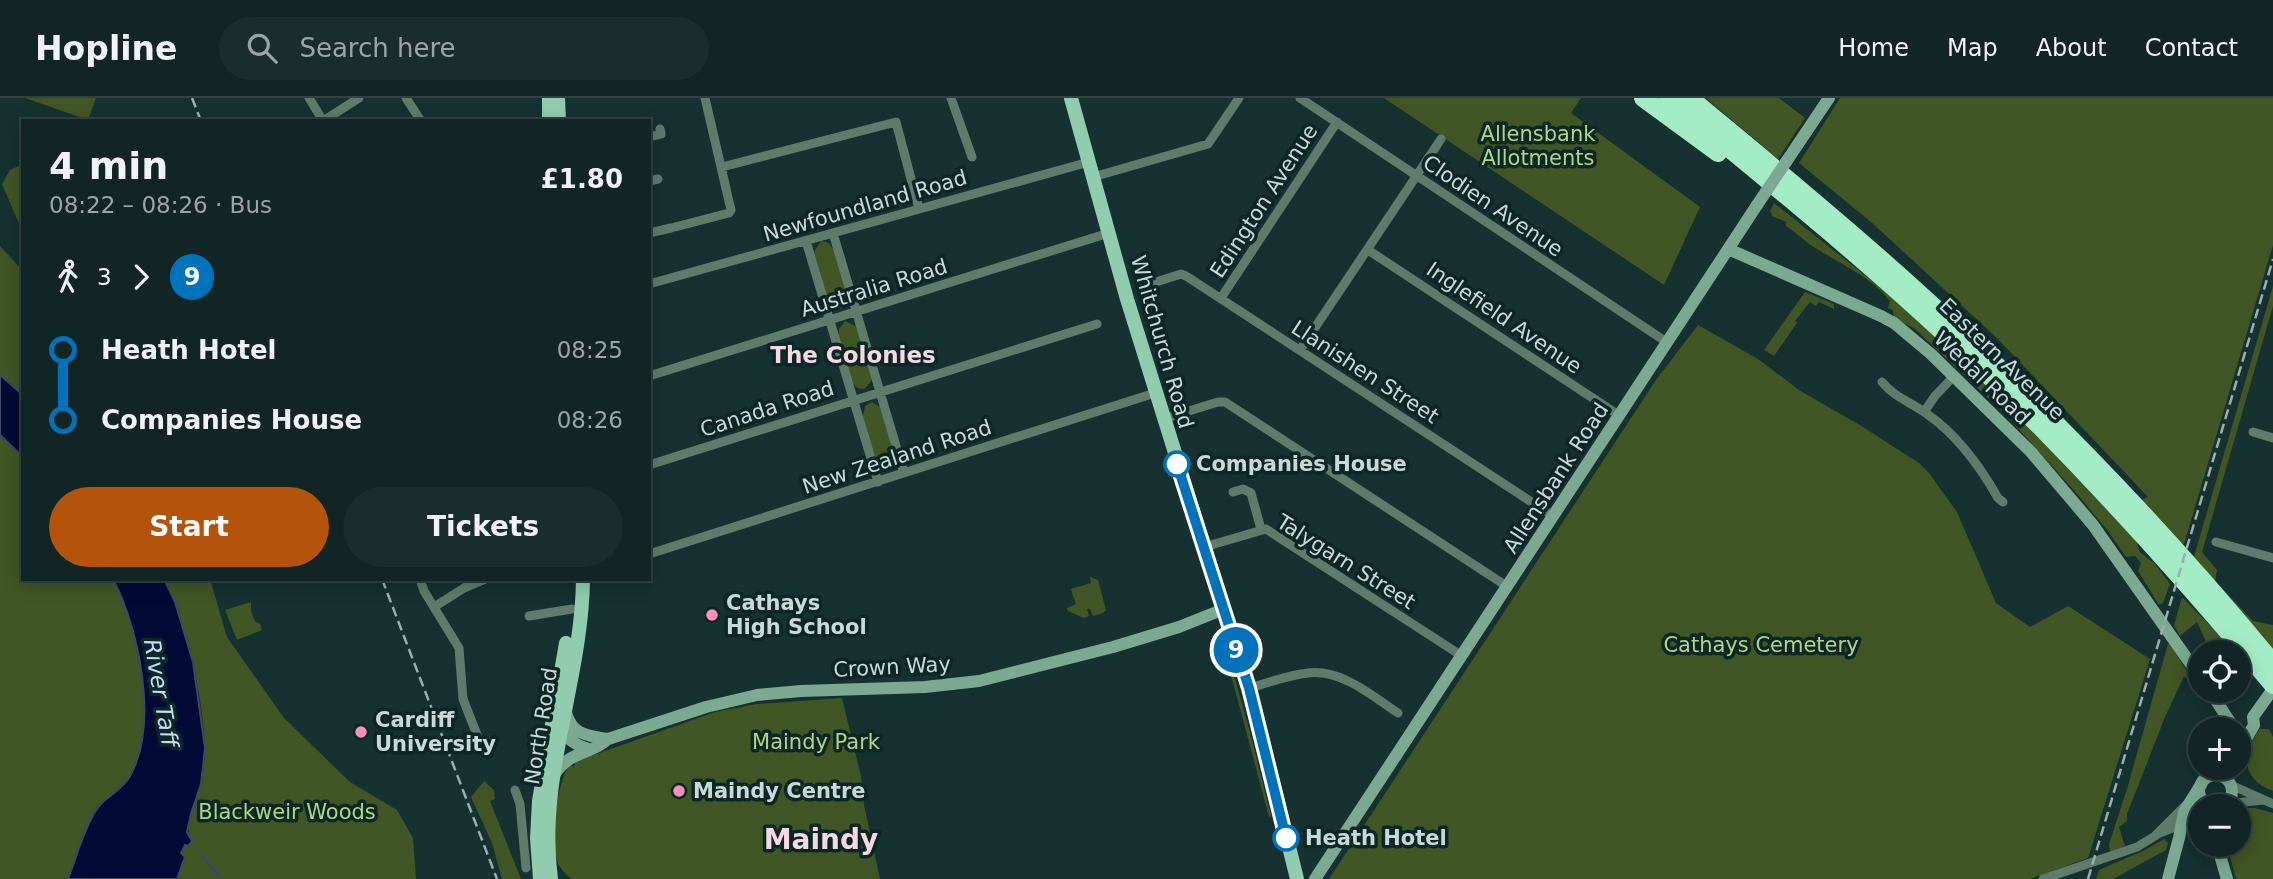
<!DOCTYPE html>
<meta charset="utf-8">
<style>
:root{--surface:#102524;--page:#192d2c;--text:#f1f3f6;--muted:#9ca5a6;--line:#304241;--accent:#b45309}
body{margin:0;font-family:"DejaVu Sans",sans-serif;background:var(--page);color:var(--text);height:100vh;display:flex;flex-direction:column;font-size:26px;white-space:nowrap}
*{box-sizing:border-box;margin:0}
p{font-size:23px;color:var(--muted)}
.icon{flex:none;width:38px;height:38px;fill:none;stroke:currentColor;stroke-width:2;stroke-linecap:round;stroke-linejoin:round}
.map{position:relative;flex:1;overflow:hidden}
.drawer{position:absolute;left:21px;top:21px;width:630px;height:462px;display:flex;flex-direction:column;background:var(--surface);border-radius:0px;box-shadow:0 4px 18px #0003,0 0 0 2px var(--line)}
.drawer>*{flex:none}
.badge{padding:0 14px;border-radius:23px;font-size:24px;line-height:46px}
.buttons{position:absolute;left:2188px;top:542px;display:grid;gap:14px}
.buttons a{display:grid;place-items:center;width:63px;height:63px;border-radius:50%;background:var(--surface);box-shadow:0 4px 18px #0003,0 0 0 2px var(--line);font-size:35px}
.map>.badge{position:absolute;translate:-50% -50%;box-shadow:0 0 0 4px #fff}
.legs{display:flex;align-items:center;gap:10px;height:77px;padding:0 28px;font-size:23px}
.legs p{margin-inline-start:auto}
.headline{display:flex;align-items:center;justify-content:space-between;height:119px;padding:0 28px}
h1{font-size:38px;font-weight:600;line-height:52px}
.primary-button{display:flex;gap:14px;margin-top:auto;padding:14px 28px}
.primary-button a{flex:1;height:80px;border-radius:42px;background:var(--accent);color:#fff;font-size:28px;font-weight:600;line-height:80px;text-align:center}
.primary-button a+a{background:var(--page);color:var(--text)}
ul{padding:0 28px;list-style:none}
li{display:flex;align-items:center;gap:24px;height:70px;font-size:26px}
li i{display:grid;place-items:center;width:10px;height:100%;margin:0 9px;background:currentColor}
li i::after{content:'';width:18px;height:18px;margin:-9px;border:5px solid;border-radius:50%;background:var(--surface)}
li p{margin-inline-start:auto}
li:first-child i{background:linear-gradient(#0000 50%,currentColor 0)}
li:last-child i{background:linear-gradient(currentColor 50%,#0000 0)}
header{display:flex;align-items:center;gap:42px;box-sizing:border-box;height:98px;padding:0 35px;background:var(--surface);border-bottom:2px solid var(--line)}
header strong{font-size:33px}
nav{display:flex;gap:38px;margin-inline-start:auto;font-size:24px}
.search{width:490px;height:63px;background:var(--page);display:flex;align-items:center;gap:18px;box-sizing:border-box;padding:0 24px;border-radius:38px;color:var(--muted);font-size:26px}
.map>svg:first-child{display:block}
</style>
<header>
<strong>Hopline</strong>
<div class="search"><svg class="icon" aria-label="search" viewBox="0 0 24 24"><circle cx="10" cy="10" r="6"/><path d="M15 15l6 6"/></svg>Search here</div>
<nav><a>Home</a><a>Map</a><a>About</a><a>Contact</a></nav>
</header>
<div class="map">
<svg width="2273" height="781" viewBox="0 0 2273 781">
<rect width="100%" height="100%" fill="#153130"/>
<!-- green -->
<path fill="#415625" d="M25,0H96L88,22Z
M1384,0H1581L1571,15L1700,109L1664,187Z
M1706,0H1779L1805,20L1778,61Z
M1840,0H2273V147L2184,446L2174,444L2140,402L2148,399L1997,240L1871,124L1799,65Z
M23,66V135L2,86L10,72Z
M1774,105L1886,194L1940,242L2064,365L2136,442L2140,454L2155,466L2170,486L2163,505L2159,507L2138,473L2141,465L2135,458L2126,459L2108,433L2078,397L2005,316L1914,230L1894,221L1893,212L1888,210L1890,203C1871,179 1842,167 1817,151C1805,144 1797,135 1786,128V124L1772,118L1770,113Z
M821,143C826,144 827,143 831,148C838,155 849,196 846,206L840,211L829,207L814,154Z
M0,148L23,173V297L0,277Z
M2273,188V208L2202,454L2217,472L2215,483L2253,523L2273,527V553L2193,462Z
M1805,194L1834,206V211L1819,204L1816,208L1810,204L1795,223L1797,225L1774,258L1764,252Z
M845,223L856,228L872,282L865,291L857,290L851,283L838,241L839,231Z
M1698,227L1758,261L1799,292L1863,329L1919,365L1929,375L1957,414L1996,505L2030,529L2068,508L2150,561L2088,760L2030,781H1329L1656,282Z
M872,304L880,309L896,363L889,372L878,368L862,322L865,308Z
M0,337L23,359V481H113C139,531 159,626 130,678C122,692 105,698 96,712C84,732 77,758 68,781H0Z
M1090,479L1098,482L1106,512L1103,515L1093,518L1090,511H1087L1089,518L1084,520L1068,513L1067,510L1076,506L1071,491L1091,485Z
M164,481H210L227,539L284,620L350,684L397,712L413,740L416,781H177L185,760L181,755L185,747L192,743C182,723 197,706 201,686C204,675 205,660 205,649C202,593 188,531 164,481Z
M2182,499L2237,555L2206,554L2207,546L2197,524L2180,538L2174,527Z
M251,504V513L255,523L260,526L262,532L237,542L225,512Z
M1224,542L1250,634L1271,718L1269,719L1222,543Z
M2168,546H2170L2196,588L2195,589L2184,578L2165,619L2127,716V723L2119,729L2125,748L2110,754L2109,746L2127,691Z
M842,600L861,678L864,707L880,781H571C566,776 560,770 557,764C550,745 557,682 570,666L573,669L575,667L574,664L715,614L757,606Z
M2260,631H2269L2273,639V693C2241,681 2241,656 2260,631Z
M484,683L494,692L495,701L490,703L521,781H502L492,745L471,699Z
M2242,710H2255L2273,715V781H2236L2227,747H2238V712Z
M2164,741L2168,745L2166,752L2113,781H2096L2099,772L2145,752Z"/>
<!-- water -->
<path fill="#000a35" stroke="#3c4866" stroke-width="2" d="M0,277L23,297V359L0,337Z
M113,481H164L175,504L193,564L205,650L201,686L191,716L187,734L192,743L188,748L185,747L181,755L185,759L177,781H68C75,763 87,721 100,707C109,697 123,691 130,678C159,626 139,531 113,481Z"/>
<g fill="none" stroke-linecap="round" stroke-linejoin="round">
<!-- stream -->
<path stroke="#3c4866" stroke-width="2.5" d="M200,756L221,781"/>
<!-- street -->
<path stroke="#5f7b6c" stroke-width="9" d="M309,0L323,23
M406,0L421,23
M951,0L972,59
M1300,0L1668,245
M323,23L359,0
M649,39L661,36L660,31
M722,69L896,24L919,111
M1093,79L1208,46L1239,0
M649,83L658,81
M675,129L729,115L731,112L705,0
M649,135L671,130
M833,135L904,375
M806,143L878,384
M1368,152L1620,318
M1153,185L1181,176L1186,178L1553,418
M649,186L1089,64
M1221,200L1337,24
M1300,252L1441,41
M649,278L1109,135
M1882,284C1895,300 1911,304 1927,316C1956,336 1981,370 1998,400L2003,404
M1924,314L1935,298L1954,278
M1163,321L1218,304H1225L1508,489
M2253,334L2273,340
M649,367L1097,226
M1233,394L1243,391L1251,395L1261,431
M2216,444L2273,460
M1204,449L1266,431L1462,558
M649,456L1155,295
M420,481L424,493L459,550L463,601L481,647L485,653
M434,509L464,490L485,481
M529,518L572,511
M1249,590C1268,585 1288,577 1308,575C1342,571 1372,598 1398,615
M2231,687L2273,706
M515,692L520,706L526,770
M2227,706L2263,702
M2157,736L2200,719
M2043,781L2137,749L2155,738L2186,707"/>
<!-- secondary -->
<path stroke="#7ba991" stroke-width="12" d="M1786,64L1829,0
M1728,151L1881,218L1894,225L1931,256L2031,354L2093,427L2200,579
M2210,593L2235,632
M566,615C573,638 587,637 607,641
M557,626C564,639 574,647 589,651
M2238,655L2254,627L2253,619L2273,591
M554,677C571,651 590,658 608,641L706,609L757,597L801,593L925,589L979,583L1113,549L1179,529L1224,511
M2203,709C2202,703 2199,697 2199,692C2202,668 2241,674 2230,703L2223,709
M2217,747L2227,781
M1315,781L1757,107
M2168,781L2179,740L2184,714L2202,685"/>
<!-- primary -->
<path stroke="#90ccad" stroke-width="14" d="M549,0V23
M558,0L559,23
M1071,0L1127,201L1255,611L1297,781
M540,781L537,740L539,703L566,545
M551,781C537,680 582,582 583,481"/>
<!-- highway -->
<path stroke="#a3ecc6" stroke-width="18" d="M1643,0L1718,55
M1668,0C1776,89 1885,177 1985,274C2087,373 2182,478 2273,587
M1690,0C1761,59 1832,117 1901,179C2034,298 2160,427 2273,565"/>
<!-- rail -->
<path stroke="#9cafae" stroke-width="2.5" stroke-dasharray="10 5" stroke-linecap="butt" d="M192,0L201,23
M382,481L497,781
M2088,781L2273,161"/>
<!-- secondary-bridge -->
<path stroke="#7ba991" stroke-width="12" d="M1757,107L1786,64"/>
</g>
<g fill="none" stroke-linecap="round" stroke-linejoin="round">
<defs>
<path id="line-1" d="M1177,366L1249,590L1286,740"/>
</defs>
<!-- line-1 casing -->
<use href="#line-1" stroke="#fff" stroke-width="16"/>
<!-- line-1 -->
<use href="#line-1" stroke="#0072bc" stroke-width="10"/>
</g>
<!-- markers -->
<g fill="#fff" stroke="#0072bc" stroke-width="3.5">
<circle cx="1177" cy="366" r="12"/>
<circle cx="1286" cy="740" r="12"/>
</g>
<g fill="#ff8eba" stroke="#0a2726" stroke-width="2.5">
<circle cx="712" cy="517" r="7"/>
<circle cx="361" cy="634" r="7"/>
<circle cx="679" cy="693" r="7"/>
</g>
<g text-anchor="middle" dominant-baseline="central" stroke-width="7" stroke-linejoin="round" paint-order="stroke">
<!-- park labels -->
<g font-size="21" fill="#afd580" stroke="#0a2726">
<text x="1538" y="36">Allensbank<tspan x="1538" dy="24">Allotments</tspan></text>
<text x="1761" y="547">Cathays Cemetery</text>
<text x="816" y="644">Maindy Park</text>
<text x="287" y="714">Blackweir Woods</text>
</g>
<!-- street labels -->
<g font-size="21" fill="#c9d9d8" stroke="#0a2726">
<text transform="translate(1264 103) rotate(-57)">Edington Avenue</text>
<text transform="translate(865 108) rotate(-16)">Newfoundland Road</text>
<text transform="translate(1493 108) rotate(34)">Clodien Avenue</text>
<text transform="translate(874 190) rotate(-17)">Australia Road</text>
<text transform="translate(1504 220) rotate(34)">Inglefield Avenue</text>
<text transform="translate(1162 244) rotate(74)">Whitchurch Road</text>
<text transform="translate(2002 261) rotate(44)">Eastern Avenue</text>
<text transform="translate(1365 274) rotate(33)">Llanishen Street</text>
<text transform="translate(1982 280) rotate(44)">Wedal Road</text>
<text transform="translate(767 311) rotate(-18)">Canada Road</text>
<text transform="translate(897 359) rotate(-18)">New Zealand Road</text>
<text transform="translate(1556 380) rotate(-57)">Allensbank Road</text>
<text transform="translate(1346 464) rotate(32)">Talygarn Street</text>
<text transform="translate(892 569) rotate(-3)">Crown Way</text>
<text transform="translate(541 628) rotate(-81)">North Road</text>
</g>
<!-- stop labels -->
<g font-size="21" font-weight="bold" fill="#c9d9d8" stroke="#0a2726" text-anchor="start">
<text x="1196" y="366">Companies House</text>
<text x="1305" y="740">Heath Hotel</text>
</g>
<!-- poi labels -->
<g font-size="21" font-weight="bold" fill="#c9d9d8" stroke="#0a2726" text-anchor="start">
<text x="726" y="505">Cathays<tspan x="726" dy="24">High School</tspan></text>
<text x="375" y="622">Cardiff<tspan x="375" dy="24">University</tspan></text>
<text x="693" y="693">Maindy Centre</text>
</g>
<!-- neighbourhood labels -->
<g font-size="23" font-weight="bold" fill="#f9d8e2" stroke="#0a2726">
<text x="853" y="257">The Colonies</text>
</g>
<!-- water labels -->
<g font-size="23" font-style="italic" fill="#c5daf8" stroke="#0a2726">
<text transform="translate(161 595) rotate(80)">River Taff</text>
</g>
<!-- district labels -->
<g font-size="28" font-weight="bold" fill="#f9d8e2" stroke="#0a2726">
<text x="821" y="741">Maindy</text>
</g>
</g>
</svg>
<div class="buttons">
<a><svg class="icon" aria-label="locate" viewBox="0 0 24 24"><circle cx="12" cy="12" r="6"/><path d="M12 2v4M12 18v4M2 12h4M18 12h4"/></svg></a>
<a>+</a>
<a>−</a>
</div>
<b class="badge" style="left:1236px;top:552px;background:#0072bc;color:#fff">9</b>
<section class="drawer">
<div class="headline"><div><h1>4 min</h1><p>08:22 – 08:26 · Bus</p></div><b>£1.80</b></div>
<div class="legs"><svg class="icon" aria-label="walk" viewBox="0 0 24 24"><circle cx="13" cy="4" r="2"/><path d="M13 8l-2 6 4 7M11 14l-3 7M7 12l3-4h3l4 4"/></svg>3<svg class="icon" aria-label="forward" viewBox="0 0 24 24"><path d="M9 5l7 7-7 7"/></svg><b class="badge" style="background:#0072bc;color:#fff">9</b></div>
<ul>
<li><i style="color:#0072bc"></i><b>Heath Hotel</b><p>08:25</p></li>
<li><i style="color:#0072bc"></i><b>Companies House</b><p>08:26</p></li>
</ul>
<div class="primary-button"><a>Start</a><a>Tickets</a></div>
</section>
</div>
